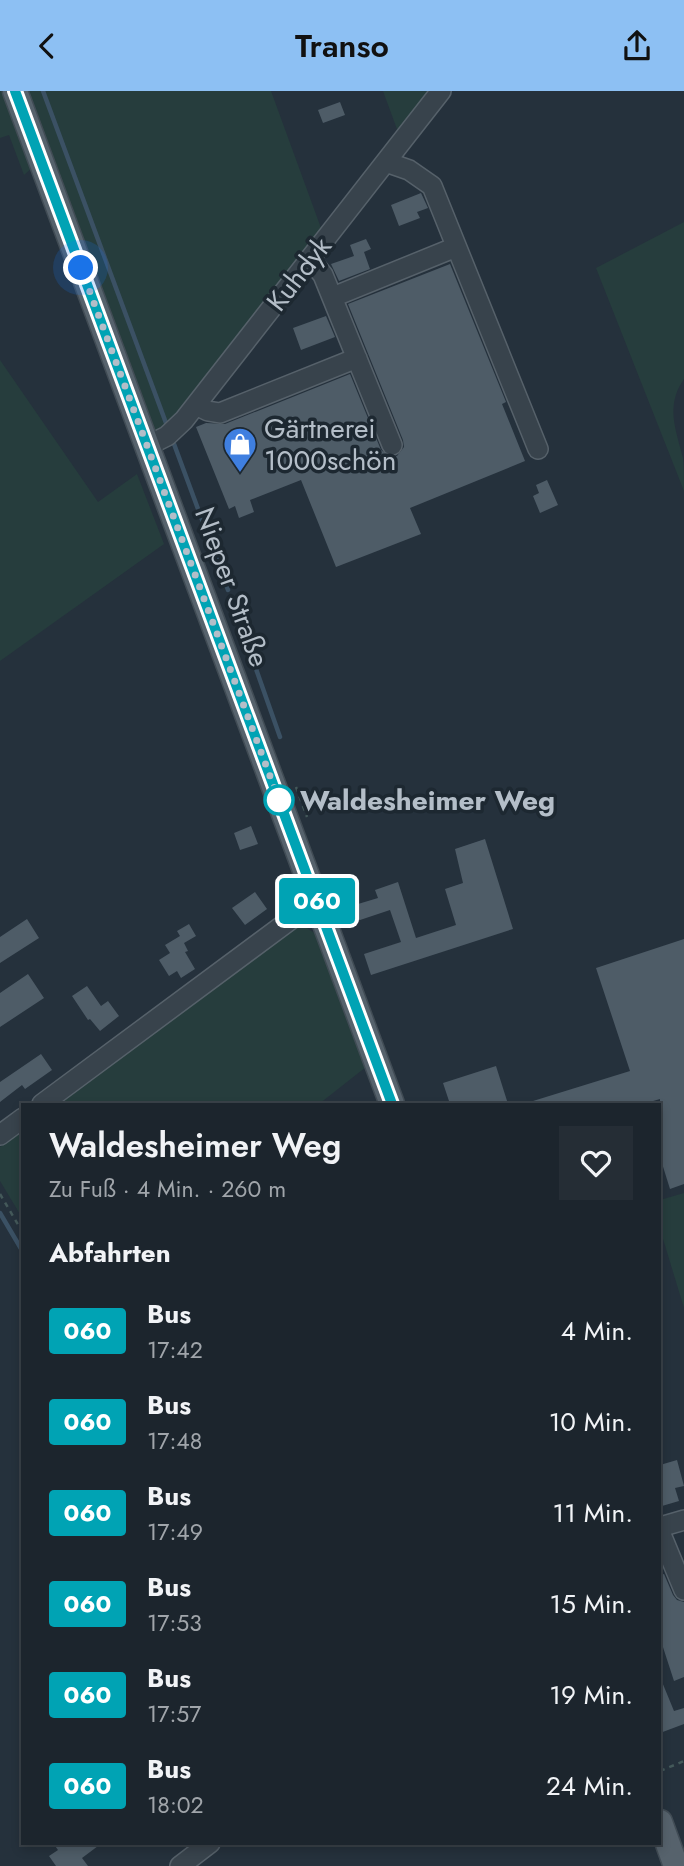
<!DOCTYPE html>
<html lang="de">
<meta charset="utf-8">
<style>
:root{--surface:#1c252d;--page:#252d35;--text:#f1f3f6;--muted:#a0a5aa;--line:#3a4249;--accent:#8dc0f3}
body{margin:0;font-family:Jost,sans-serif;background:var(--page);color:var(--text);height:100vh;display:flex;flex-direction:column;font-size:26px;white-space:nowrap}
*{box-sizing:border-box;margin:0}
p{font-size:23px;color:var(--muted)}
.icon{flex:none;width:38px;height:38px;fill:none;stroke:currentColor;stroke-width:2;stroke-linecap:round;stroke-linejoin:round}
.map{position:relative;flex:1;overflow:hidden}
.sheet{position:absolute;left:21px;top:1012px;width:640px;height:742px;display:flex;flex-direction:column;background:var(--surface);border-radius:0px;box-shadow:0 4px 10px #0003,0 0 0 2px var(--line)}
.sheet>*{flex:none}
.badge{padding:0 14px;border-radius:5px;font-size:24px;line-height:46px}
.you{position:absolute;width:35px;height:35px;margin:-18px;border:5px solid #fff;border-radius:50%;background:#1a73e8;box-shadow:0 0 0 10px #1a73e833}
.map>.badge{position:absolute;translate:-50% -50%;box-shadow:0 0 0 4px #fff}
h2{padding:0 28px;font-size:26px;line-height:63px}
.round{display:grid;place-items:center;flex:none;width:74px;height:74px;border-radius:0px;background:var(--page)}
.overview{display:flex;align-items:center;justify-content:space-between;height:119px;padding:0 28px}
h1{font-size:33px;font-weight:600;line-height:52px}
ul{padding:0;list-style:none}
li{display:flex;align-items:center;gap:21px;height:91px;padding:0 28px}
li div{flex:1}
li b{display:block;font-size:26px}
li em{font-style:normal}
li .badge{min-width:77px;font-weight:700;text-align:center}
header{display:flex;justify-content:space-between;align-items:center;height:91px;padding:0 28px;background:var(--accent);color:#111;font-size:32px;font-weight:600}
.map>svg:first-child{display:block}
</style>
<header><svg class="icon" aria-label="back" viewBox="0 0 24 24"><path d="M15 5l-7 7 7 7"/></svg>Transo<svg class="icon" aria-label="share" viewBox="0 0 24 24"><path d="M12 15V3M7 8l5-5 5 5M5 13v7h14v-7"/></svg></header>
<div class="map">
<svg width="684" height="1775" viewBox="0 0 684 1775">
<rect width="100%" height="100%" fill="#25313c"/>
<!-- green -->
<path fill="#263d3d" d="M0,0H6L34,75L24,84L9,44L0,47Z
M22,0H271L325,148L170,332L155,343Z
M383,0H439L401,49Z
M684,131V288C665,315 676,339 683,367C684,377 684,390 684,400L596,177Z
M0,269L98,411L137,383L164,453L0,570Z
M296,835L305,836L316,843L366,976L319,1013H53Z
M23,1037V1128L0,1090V1056Z
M684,1102V1217L660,1138V1109Z"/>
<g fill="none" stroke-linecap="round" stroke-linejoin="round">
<!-- stream -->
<path stroke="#3b5164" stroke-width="4.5" d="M43,0L166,332
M174,353L228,499
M232,510L280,646
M0,1122L23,1161"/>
</g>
<!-- building -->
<path fill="#4e5c67" d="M340,11L345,24L323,32L318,19Z
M421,102L428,117L417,121L420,127L399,135L391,114Z
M366,148L371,158L364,161L370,178L339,190L331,173L354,165L350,154Z
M450,173L506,311L502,313L525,370L410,417L421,443L336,476L301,389L250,409L254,421L239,427L235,415L229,418L196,336L206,332L225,333L350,283L381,359L390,366L397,365L404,356L403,349L348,213Z
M326,225L335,246L301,259L293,237Z
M547,389L558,414L540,422L533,405L539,402L536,394Z
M251,735L258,753L240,759L234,742Z
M485,748L513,838L371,884L364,863L401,851L390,819L354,831L348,816L378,807L375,799L398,791L416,847L456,834L445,798L463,792L455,758Z
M255,801L267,818L245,834L232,817Z
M27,828L39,847L0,872V846Z
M189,833L196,845L184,852L188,860L185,861L195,878L181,887L177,880L169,885L159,869L170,862L165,854L180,845L177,840Z
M684,848V1093L670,1098L660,1066V1008L643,1013H533V1010L630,980L596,877Z
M28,883L44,907L0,936V902Z
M87,895L101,915L108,910L119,925L100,940L90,928L88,929L72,905Z
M41,963L52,979L25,998L22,994L0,1011V991Z
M496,975L508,1013H450L443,992Z
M677,1369L684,1395L675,1397L679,1410L662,1415L660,1407V1396L663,1395L660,1374Z
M664,1483L673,1504L677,1509L684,1511V1586L674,1590L660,1547V1484Z
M660,1586L674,1620L684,1617V1633L660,1642Z
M53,1752H102L82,1767L88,1775H56L49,1765L58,1759Z"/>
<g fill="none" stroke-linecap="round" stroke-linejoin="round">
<defs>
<path id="minor" d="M386,71L409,79L432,95L538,358
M310,168L323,184L392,354
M333,206L456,156
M196,314L208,320L220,322L357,267
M147,355L167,345L184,329L441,0
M42,1013L317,809
M0,1044L23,1027
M660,1436L684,1429
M660,1441L684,1499
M180,1775L210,1752"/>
<path id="major" d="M15,0L392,1013
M660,1731L676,1775"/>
</defs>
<!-- minor casing -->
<use href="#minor" stroke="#56616a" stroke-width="22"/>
<!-- major casing -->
<use href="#major" stroke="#414c55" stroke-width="27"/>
<!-- path -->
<path stroke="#44595a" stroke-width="2.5" stroke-dasharray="5 5" stroke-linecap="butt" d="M296,696L307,726
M0,1103L23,1142
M660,1680L684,1670"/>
<!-- minor -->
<use href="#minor" stroke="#38434c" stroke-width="19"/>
<!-- major -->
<use href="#major" stroke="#56626c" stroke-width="24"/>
</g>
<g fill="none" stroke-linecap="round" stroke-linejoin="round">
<defs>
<path id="line" d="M15,0L392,1013"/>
</defs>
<!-- line casing -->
<use href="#line" stroke="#fff" stroke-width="16"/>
<!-- line -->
<use href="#line" stroke="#00a3b4" stroke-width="10"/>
<!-- walk -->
<path stroke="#b4bec8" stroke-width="7" stroke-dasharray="0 12.6" d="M81,177L280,712L279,709"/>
</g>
<!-- icons -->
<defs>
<symbol id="shop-pin" viewBox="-11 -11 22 30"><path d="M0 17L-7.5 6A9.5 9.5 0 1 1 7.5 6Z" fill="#3f7fe0" stroke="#1d2831"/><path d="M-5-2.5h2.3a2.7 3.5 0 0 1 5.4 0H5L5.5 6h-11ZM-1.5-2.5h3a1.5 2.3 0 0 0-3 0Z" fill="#fff"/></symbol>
</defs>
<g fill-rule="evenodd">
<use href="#shop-pin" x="221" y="334" width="38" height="52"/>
</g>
<!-- markers -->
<circle fill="#fff" stroke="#00a3b4" stroke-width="3.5" cx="279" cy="709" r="14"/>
<g text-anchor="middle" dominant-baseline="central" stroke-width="7" stroke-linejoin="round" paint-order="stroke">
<!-- street labels -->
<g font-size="28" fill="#b4bec8" stroke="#1d2831">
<text transform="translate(299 183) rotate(-52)">Kuhdyk</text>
<text transform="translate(232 496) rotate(70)">Nieper Straße</text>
</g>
<!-- poi labels -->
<g font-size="28" fill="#b4bec8" stroke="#1d2831" text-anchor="start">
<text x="264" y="337">Gärtnerei<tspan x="264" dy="32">1000schön</tspan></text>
</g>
<!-- stop labels -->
<g font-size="28" font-weight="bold" fill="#b4bec8" stroke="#1d2831" text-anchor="start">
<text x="300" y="709">Waldesheimer Weg</text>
</g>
</g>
</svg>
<div class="you" style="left:81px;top:177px"></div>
<b class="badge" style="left:317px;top:810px;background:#00a3b4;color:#fff">060</b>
<section class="sheet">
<div class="overview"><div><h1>Waldesheimer Weg</h1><p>Zu Fuß · 4 Min. · 260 m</p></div><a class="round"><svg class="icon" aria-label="heart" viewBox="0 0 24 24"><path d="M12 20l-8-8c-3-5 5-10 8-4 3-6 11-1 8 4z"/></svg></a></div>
<h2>Abfahrten</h2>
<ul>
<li><span class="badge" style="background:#00a3b4;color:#fff">060</span><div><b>Bus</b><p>17:42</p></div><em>4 Min.</em></li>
<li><span class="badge" style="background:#00a3b4;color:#fff">060</span><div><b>Bus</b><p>17:48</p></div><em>10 Min.</em></li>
<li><span class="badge" style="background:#00a3b4;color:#fff">060</span><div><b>Bus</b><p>17:49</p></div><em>11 Min.</em></li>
<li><span class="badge" style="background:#00a3b4;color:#fff">060</span><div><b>Bus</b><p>17:53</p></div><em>15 Min.</em></li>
<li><span class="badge" style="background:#00a3b4;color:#fff">060</span><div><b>Bus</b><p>17:57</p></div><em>19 Min.</em></li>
<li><span class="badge" style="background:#00a3b4;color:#fff">060</span><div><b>Bus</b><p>18:02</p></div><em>24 Min.</em></li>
</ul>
</section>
</div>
